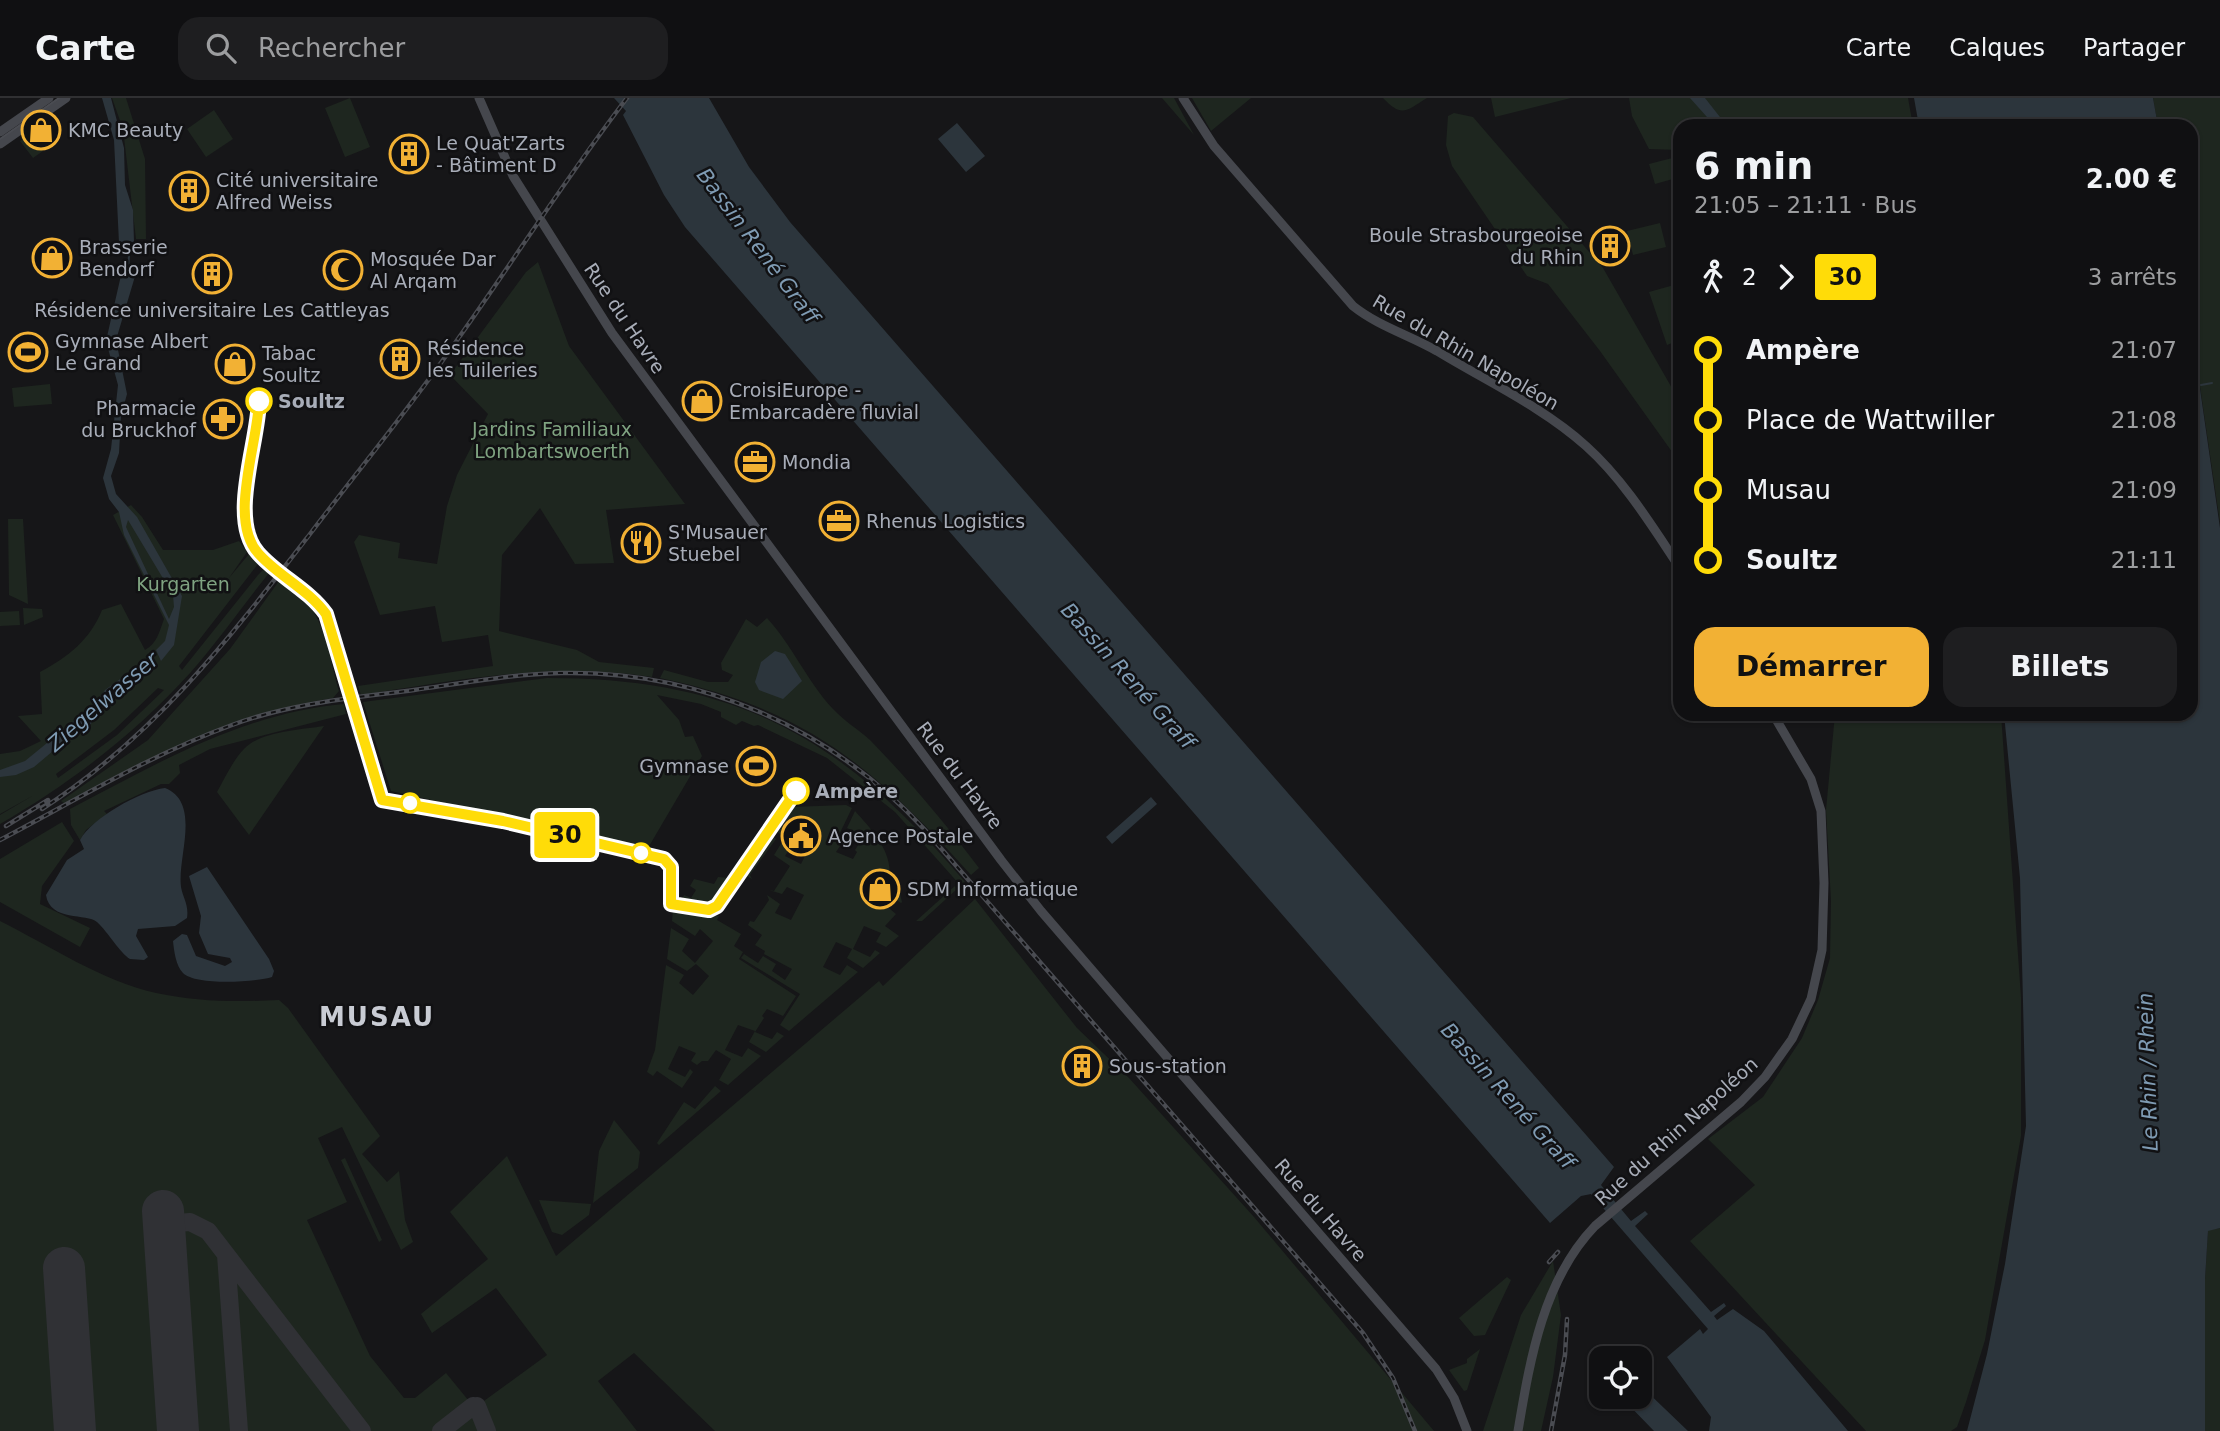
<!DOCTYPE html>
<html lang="fr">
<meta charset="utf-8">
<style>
:root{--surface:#101012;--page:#1e1e20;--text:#f1f3f6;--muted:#9c9d9f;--line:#303032;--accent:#f2b134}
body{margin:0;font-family:"DejaVu Sans",sans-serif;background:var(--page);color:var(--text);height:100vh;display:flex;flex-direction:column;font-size:26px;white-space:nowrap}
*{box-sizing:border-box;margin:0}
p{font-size:23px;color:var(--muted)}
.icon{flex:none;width:38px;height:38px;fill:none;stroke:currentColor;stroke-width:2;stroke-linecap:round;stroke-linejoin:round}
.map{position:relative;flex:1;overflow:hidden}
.panel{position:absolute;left:1673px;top:21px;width:525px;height:602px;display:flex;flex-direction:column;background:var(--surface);border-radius:21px;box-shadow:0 2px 5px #0004,0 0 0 2px var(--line)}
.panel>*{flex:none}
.badge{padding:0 14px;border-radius:5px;font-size:24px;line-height:46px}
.fabs{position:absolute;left:1589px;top:1248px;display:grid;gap:14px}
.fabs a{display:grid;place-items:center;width:63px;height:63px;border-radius:14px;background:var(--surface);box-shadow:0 2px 5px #0004,0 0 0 2px var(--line);font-size:35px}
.map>.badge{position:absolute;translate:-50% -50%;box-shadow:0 0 0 4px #fff}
.legs{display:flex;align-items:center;gap:10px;height:77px;padding:0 21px;font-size:23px}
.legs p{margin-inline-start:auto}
.headline{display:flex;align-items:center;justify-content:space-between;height:119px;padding:0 21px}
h1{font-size:38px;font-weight:600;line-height:52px}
.action{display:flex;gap:14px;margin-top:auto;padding:14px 21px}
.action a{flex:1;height:80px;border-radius:21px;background:var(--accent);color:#111;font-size:28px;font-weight:600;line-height:80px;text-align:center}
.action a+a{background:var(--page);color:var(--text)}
ul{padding:0 21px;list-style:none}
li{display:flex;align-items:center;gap:24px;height:70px;font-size:26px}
li i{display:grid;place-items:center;width:10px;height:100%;margin:0 9px;background:currentColor}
li i::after{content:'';width:18px;height:18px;margin:-9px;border:5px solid;border-radius:50%;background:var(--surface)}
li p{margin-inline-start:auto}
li:first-child i{background:linear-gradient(#0000 50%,currentColor 0)}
li:last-child i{background:linear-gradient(currentColor 50%,#0000 0)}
header{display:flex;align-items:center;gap:42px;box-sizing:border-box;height:98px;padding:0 35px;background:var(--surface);border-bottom:2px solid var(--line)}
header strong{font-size:33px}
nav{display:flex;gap:38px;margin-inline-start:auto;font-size:24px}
.search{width:490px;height:63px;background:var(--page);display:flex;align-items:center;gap:18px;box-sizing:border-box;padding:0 24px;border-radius:21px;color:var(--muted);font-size:26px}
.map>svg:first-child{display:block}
</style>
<header>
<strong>Carte</strong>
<div class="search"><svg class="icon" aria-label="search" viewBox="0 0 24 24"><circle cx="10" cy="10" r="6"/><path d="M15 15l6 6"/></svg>Rechercher</div>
<nav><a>Carte</a><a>Calques</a><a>Partager</a></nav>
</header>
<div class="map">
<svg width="2220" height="1333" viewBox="0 0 2220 1333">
<rect width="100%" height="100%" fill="#161618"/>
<!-- green -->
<path fill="#1e261f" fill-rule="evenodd" d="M112,0H126L145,61L146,141H136L123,31Z
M350,0L370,49L345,59L325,10Z
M1162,0H1174L1194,37Z
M1192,0H1251L1211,33Z
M1383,0H1427C1406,13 1402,20 1383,0Z
M1491,0H1571L1495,19Z
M1629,0H1908L1913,28H1680V52L1649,51L1632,18Z
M2153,0H2220V425L2191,227V28H2158Z
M214,12L233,41L206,59L187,31Z
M1454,15L1473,19L1603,170L1680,304V365L1600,253L1548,186L1527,178L1452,68L1446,47L1448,18Z
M31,36L43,53L33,60L20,43Z
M1680,58V79L1655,86L1649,66Z
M1660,125L1666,149L1633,157L1627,133Z
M538,164L569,248L685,406L606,412L614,465L575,466L540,410L502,457L499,533L577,552L599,564L654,570L652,579C554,563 458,582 361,597L358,588L493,568L488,537L442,544L435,508L380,517L354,444L359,437L400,445L398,460L437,466L447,408L457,377L488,316L450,277L526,174Z
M1674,187L1680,212V242L1667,247L1649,194Z
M50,286L52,306L14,309L12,290Z
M131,407L142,419L163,452H213L239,443L247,454L229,480L249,456L258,466L179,568L182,572L258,477L264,471L269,475C244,506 219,542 191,574C136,635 71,685 0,726V717L34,697L0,716V656L20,653L41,643L18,618L42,616L40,574C68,559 90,542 102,512L121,506L145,552C157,545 159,535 164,521L113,417ZM158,590L164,592L117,637L58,680L56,676L114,632Z
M8,421H23L28,506L9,497Z
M279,483C323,499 328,555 339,593L333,600C233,616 153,657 65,706L61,703L148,642L230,551Z
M23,510L42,511L43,519L24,527Z
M19,513L20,527L0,528V514Z
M767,520C792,547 807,583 833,611C844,623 858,631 870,642C909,682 946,726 979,770L971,777C874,669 805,610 660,580L664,572L708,584H728L733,577L722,572L721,565L746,521L757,529Z
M547,580C738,580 843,640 965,784L960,787L895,714L827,660L758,627L754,628L742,623L736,627L721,619V614L701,606L657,597L679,622L685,639L693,638L702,658L648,750L391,693L363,604Z
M344,606L346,616L210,651L179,667L180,675L169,686H161L104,713L107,716L86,732L80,742L71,727L70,711C158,665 243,615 344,606Z
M1835,616H2001L2021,899V1038L1985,1242L1966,1304L1957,1329L1951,1333H1866L1690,1143L1755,1087L1708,1041L1763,999L1802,940L1818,902L1830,860L1831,803L1826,712Z
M324,628L249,737L217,694C225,680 233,662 244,651C261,633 300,632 324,628Z
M846,707L852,710L837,741L840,748L836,754L853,761L857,754L855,752L864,738L847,730L855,713C872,732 896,757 888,784L871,777L860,799L877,807L882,800L885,802L884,806L896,816L885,828L899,838L886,849L876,844L881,835L864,828L853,851L870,859L875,852L880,855L863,870L847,860L852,851L836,844L823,869L840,877L847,867L858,874L789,933L780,927L800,896L741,860L744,856L758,865L763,858L776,866L772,873L785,882L792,871L764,856L765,853L755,847L762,837L748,827L750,823L754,824L769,802L767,797L780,806L775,815L791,822L804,797L787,789L782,796L769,792L774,793L790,768L774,757L782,744L790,750L785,758L801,766L814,740L798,733L789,742L774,732L791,709Z
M62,724L74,743L42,788L40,806L90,830L80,849L0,804V761Z
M771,737L776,741L750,777L752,781L743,776Z
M718,779L729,780L711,804H681L684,797L691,800L696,792L690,788L694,781L714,786Z
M896,780L902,804L901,805L887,796Z
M955,788L957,791L922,823H916Z
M975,801L1077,930L1129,980L1254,1119L1434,1333H715L634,1255L598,1283L637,1333H0V823C50,848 102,883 156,895C198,904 237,904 279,902L288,910L380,1038L362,1056L387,1084L399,1073L405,1122L413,1144L401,1152L342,1029L318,1040L347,1104L307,1122L370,1258L404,1300H415L446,1275L473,1308H477L547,1257L496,1190L432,1235L421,1216L488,1161L450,1114L507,1058L556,1158L879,883L883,888Z
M673,812L719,818L717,822L741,836L734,848L743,854L739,861L796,898L783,918L767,911L762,918L764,920L755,934L772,941L777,934L784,938L766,954L749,944L755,933L738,927L725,952L742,959L748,950L761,958L728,987L719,982L731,961L716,952L708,963H702L697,967L691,963L696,955L679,948L668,971L685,979L690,971L693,974L682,990L657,973L653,978L647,974L655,952L666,867L684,877L679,885L693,897L709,878L696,866L687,873L667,861L671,830L689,841L682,853L695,865L713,843L700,831L695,838L672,823Z
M715,988L721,993L659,1047L657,1045L684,1004L695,1011Z
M614,1022L640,1054L638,1070L593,1105L599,1053Z
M345,1060L382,1142L379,1144L341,1062Z
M539,1102L591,1106L589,1117L562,1137L552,1134Z
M2220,1130V1333H2205V1181L2208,1132Z
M1553,1163L1561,1217L1553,1279L1541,1333H1483L1521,1217Z
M1507,1179L1511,1182L1485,1237L1474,1238L1459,1220Z
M1480,1251L1467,1292L1464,1293L1449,1272L1467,1265V1261Z"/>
<!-- water -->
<path fill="#2c353c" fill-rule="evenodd" d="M102,0H111L124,50L125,87L133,112L134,144L119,145L114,42Z
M614,0H709L749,69L790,124L1614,1069L1601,1087L1631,1123L1645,1113L1648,1116L1635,1128L1711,1214L1724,1205L1726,1208L1714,1218L1717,1222L1733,1211L1764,1233L1848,1333H1709L1711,1319L1667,1259L1700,1231L1703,1236L1708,1231L1591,1096L1581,1098L1550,1125L685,129L664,97L623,17L626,13Z
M1690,0H1705L1727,28H1715Z
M1914,0H2153L2158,28H1919Z
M957,25L985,58L966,74L938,41Z
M122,173L136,175L116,242L127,296L121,318L119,355L111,378L116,396L137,419L182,498L174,547L161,563L156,552L165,543L169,527L124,437L119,414L109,401L103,380L111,351L118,287L106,243ZM128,422L173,497L174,509L169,521L126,429Z
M2191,228L2220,430V1130L2208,1133L2205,1181V1333H1967L1987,1256L2005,1166L2026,1028L2020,780L2004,616H2191Z
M775,553L785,556L802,583L783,601L759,592L755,584L761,564Z
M152,558L155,564L112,597L90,627L79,631L34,669L16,677L0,679V672L25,663L96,605L105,592Z
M165,690C202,705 177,759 181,789C183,800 189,807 187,820L175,828L138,831L136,838L148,859L144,862L130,861C120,855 108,834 97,824C87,815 50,824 46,797L67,762L84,751L80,742C92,720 140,693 165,690Z
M1151,699L1157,706L1112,746L1106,739Z
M207,769L269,861L274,873L272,879C256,884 196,888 183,875C176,868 174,853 173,843L182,836L187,837L196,858L225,868L232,864L230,860L208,856L199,835L201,818L189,778Z
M1640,1287L1688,1333H1654L1621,1299L1640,1298Z"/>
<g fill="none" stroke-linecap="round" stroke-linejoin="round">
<!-- stream -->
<path stroke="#2c353c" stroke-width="2" d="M128,174L129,157
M2201,287L2212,285"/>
<!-- taxiway -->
<path stroke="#303135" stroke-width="18" d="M164,1126L190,1124L208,1133L362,1333
M226,1157L239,1333
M477,1308L487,1333
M441,1333L473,1308"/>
<!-- runway -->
<path stroke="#303135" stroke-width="42" d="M163,1113L178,1333
M64,1170L75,1333"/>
<!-- secondary -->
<path stroke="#45474d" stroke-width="9" d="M479,0L513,78L612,235L1001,762L1041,813L1436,1271L1454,1300L1467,1333
M1183,0L1214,48L1353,208C1378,228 1409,237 1437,253C1486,283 1543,309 1586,348C1624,382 1652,428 1680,470
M0,34L49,0
M0,46L66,0
M1518,1333C1530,1262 1543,1182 1595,1128L1741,1004L1765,979L1792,941L1811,901L1822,852L1824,785L1821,713L1811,681L1773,616"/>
<!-- tram -->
<path stroke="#4a4c52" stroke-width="2" d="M0,41L59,0"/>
<defs>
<path id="rail" d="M42,711C155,638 229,541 310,436C360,370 413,306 460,238C516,159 568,77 627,0
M6,728L48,702
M0,742C76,702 152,656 232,627C291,605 353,600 414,592C463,585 512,576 561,575C700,572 831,630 925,732L1363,1235L1393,1280L1415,1333
M1549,1164L1558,1154
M1551,1333L1565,1257L1567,1221"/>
</defs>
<!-- rail casing -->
<use href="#rail" stroke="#4a4c52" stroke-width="4.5"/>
<!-- rail -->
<use href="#rail" stroke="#111113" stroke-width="2" stroke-dasharray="5" stroke-linecap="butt"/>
</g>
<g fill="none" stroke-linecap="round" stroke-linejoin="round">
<defs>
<path id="line-1" d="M259,303C258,346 228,421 258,455C278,478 308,491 326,516L382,702L503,723L664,761L671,769V806L709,812L717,808L796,693"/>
</defs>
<!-- line-1 casing -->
<use href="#line-1" stroke="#fff" stroke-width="16"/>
<!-- line-1 -->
<use href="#line-1" stroke="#ffdc08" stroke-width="10"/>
</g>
<!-- icons -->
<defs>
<symbol id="shop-ring" viewBox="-11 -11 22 22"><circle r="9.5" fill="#111113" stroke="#f2b134" stroke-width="1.5"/><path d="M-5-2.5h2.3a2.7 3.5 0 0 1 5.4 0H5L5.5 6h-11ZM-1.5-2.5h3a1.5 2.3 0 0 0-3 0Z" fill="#f2b134"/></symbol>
<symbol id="building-ring" viewBox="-11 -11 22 22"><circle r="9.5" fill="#111113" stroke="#f2b134" stroke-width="1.5"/><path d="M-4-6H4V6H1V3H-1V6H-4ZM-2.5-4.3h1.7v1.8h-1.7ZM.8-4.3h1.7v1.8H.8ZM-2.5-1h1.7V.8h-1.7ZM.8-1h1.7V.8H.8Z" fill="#f2b134"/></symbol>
<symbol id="mosque-ring" viewBox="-11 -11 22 22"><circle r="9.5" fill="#111113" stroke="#f2b134" stroke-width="1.5"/><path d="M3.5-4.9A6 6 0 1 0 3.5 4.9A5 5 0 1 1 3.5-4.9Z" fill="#f2b134"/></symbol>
<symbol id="stadium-ring" viewBox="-11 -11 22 22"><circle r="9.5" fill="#111113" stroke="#f2b134" stroke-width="1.5"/><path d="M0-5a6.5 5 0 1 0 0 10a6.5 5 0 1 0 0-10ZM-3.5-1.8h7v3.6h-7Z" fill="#f2b134"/></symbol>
<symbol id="pharmacy-ring" viewBox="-11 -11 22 22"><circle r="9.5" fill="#111113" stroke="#f2b134" stroke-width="1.5"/><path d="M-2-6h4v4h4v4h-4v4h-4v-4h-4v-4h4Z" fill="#f2b134"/></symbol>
<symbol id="office-ring" viewBox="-11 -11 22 22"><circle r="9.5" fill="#111113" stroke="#f2b134" stroke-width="1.5"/><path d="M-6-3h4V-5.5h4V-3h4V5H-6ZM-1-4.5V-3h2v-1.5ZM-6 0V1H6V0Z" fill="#f2b134"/></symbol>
<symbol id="restaurant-ring" viewBox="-11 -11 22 22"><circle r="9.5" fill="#111113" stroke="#f2b134" stroke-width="1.5"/><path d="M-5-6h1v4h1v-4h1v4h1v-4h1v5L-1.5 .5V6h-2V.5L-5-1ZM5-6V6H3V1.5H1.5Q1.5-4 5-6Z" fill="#f2b134"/></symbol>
<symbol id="civic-ring" viewBox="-11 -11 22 22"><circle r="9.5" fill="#111113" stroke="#f2b134" stroke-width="1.5"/><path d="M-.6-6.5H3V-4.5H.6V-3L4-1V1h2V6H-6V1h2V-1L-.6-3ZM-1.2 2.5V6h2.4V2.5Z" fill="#f2b134"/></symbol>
</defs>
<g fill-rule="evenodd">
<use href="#shop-ring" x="19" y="10" width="44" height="44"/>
<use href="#building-ring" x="387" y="34" width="44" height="44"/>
<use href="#building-ring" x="167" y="71" width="44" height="44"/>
<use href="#building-ring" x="1588" y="126" width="44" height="44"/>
<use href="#shop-ring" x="30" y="138" width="44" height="44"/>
<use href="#mosque-ring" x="321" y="150" width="44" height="44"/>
<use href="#building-ring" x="190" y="154" width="44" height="44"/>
<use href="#stadium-ring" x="6" y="232" width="44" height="44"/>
<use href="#building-ring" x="378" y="239" width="44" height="44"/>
<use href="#shop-ring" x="213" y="244" width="44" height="44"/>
<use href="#shop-ring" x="680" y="281" width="44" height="44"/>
<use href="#pharmacy-ring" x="201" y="299" width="44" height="44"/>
<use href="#office-ring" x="733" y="342" width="44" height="44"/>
<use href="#office-ring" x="817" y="401" width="44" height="44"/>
<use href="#restaurant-ring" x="619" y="423" width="44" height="44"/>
<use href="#stadium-ring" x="734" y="646" width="44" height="44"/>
<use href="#civic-ring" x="779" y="716" width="44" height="44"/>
<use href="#shop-ring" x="858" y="769" width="44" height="44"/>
<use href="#building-ring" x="1060" y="946" width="44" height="44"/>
</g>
<!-- markers -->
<g fill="#fff" stroke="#ffdc08" stroke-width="3.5">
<circle cx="259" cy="303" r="12"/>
<circle cx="796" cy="693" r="12"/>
<circle cx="410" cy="705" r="9"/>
<circle cx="641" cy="755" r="9"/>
</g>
<g text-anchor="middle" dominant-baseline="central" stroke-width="5" stroke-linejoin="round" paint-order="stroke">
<!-- poi labels -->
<g font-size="19" fill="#a8adb8" stroke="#111113" text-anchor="start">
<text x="68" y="32">KMC Beauty</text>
<text x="436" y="45">Le Quat'Zarts<tspan x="436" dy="22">- Bâtiment D</tspan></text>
<text x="216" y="82">Cité universitaire<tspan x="216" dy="22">Alfred Weiss</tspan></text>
<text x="1583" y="137" text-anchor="end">Boule Strasbourgeoise<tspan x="1583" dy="22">du Rhin</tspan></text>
<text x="79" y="149">Brasserie<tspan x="79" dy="22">Bendorf</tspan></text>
<text x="370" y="161">Mosquée Dar<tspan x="370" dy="22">Al Arqam</tspan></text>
<text x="212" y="212" text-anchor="middle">Résidence universitaire Les Cattleyas</text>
<text x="55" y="243">Gymnase Albert<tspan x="55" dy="22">Le Grand</tspan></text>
<text x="427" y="250">Résidence<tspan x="427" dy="22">les Tuileries</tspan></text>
<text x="262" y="255">Tabac<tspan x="262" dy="22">Soultz</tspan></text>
<text x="729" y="292">CroisiEurope -<tspan x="729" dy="22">Embarcadère fluvial</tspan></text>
<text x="196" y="310" text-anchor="end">Pharmacie<tspan x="196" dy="22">du Bruckhof</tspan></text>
<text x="782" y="364">Mondia</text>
<text x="866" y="423">Rhenus Logistics</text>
<text x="668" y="434">S'Musauer<tspan x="668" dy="22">Stuebel</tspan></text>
<text x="729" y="668" text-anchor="end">Gymnase</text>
<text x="828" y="738">Agence Postale</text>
<text x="907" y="791">SDM Informatique</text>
<text x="1109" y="968">Sous-station</text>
</g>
<!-- street labels -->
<g font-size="19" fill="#a8adb8" stroke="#111113">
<text transform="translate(625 220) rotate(56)">Rue du Havre</text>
<text transform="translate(1466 254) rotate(30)">Rue du Rhin Napoléon</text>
<text transform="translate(960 677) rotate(53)">Rue du Havre</text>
<text transform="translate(1676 1033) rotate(-42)">Rue du Rhin Napoléon</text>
<text transform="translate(1321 1112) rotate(49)">Rue du Havre</text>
</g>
<!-- stop labels -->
<g font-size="19" font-weight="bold" fill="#a8adb8" stroke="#111113" text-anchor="start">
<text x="278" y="303">Soultz</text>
<text x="815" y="693">Ampère</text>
</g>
<!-- park labels -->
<g font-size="19" fill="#7fa381" stroke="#111113">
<text x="552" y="331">Jardins Familiaux<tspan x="552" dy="22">Lombartswoerth</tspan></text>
<text x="183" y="486">Kurgarten</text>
</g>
<!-- water labels -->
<g font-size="21" font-style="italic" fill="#7f9bb3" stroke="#111113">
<text transform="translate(758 148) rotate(53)">Bassin René Graff</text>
<text transform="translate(1128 578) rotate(48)">Bassin René Graff</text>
<text transform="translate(103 604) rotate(-41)">Ziegelwasser</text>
<text transform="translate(2148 974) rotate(-92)">Le Rhin / Rhein</text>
<text transform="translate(1508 998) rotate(48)">Bassin René Graff</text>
</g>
<!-- district labels -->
<g font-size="26" font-weight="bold" letter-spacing="2" fill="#c9ccd4" stroke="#111113">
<text x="377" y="919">MUSAU</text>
</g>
</g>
</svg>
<div class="fabs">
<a><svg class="icon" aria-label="locate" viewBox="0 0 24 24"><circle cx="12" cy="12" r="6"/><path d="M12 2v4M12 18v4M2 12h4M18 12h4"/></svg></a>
</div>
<b class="badge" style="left:565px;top:737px;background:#ffdc08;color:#111">30</b>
<section class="panel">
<div class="headline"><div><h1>6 min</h1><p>21:05 – 21:11 · Bus</p></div><b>2.00 €</b></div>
<div class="legs"><svg class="icon" aria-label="walk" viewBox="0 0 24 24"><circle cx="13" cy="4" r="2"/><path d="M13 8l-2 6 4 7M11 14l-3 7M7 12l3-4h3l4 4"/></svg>2<svg class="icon" aria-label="forward" viewBox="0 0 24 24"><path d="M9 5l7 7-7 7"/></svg><b class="badge" style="background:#ffdc08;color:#111">30</b><p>3 arrêts</p></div>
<ul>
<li><i style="color:#ffdc08"></i><b>Ampère</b><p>21:07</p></li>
<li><i style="color:#ffdc08"></i><span>Place de Wattwiller</span><p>21:08</p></li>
<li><i style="color:#ffdc08"></i><span>Musau</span><p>21:09</p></li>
<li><i style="color:#ffdc08"></i><b>Soultz</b><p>21:11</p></li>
</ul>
<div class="action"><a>Démarrer</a><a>Billets</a></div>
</section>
</div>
